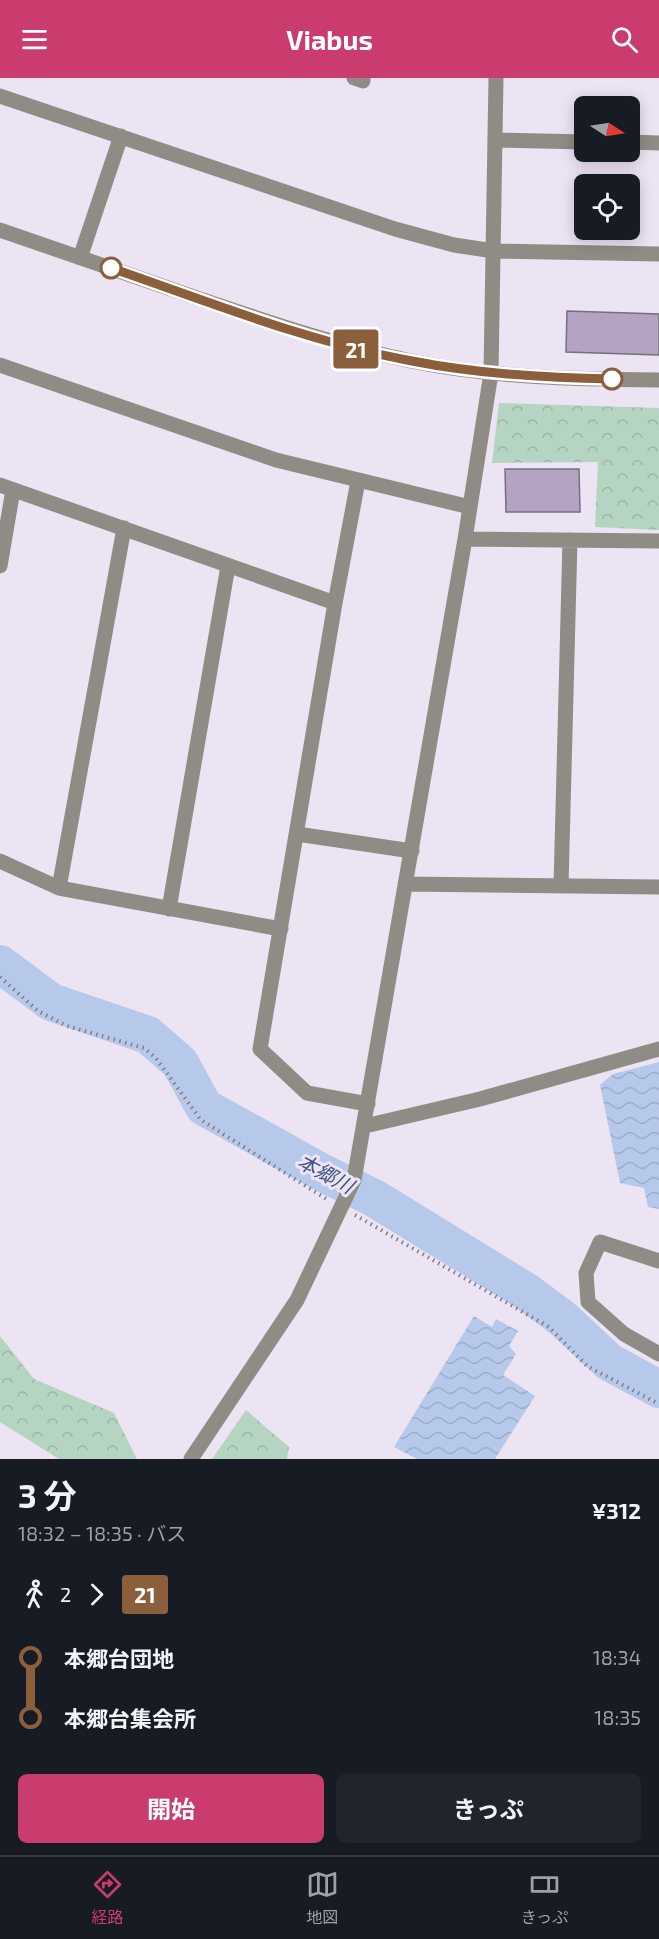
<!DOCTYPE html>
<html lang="ja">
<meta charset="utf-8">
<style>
:root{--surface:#171b24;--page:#20242c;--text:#f1f3f6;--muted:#9ea1a6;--line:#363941;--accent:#c93c6d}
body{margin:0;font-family:"Exo 2","Noto Sans JP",sans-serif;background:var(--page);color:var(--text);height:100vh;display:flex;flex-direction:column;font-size:22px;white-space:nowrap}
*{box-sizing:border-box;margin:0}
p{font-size:20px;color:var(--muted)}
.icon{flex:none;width:33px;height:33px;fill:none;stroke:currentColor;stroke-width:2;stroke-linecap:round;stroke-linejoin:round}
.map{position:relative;height:1381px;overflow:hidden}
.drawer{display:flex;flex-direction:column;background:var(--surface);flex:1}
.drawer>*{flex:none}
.badge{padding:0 12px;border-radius:4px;font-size:21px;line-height:39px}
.needle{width:39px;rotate:102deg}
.fabs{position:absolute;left:574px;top:18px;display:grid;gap:12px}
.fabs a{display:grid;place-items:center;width:66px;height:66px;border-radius:9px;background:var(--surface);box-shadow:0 3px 15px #0003;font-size:30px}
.map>.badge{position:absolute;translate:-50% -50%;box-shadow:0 0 0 3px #fff}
.legs{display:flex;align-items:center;gap:9px;height:66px;padding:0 18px;font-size:20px}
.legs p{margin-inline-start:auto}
.head{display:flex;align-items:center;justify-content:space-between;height:102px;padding:0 18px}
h1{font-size:33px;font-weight:700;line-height:45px}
.primary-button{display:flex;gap:12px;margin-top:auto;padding:12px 18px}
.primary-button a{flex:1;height:69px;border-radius:9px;background:var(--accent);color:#fff;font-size:24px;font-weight:700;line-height:69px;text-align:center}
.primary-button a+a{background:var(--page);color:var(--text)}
ul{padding:0 18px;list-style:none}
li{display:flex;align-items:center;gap:21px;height:60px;font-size:22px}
li i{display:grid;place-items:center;width:9px;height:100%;margin:0 8px;background:currentColor}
li i::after{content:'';width:15px;height:15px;margin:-8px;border:4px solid;border-radius:50%;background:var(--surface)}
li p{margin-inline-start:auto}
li:first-child i{background:linear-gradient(#0000 50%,currentColor 0)}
li:last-child i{background:linear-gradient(currentColor 50%,#0000 0)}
header{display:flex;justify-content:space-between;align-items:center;height:78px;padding:0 18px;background:var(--accent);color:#fff;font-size:27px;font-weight:700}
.dock{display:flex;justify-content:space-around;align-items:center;height:84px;border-top:2px solid var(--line);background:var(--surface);font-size:16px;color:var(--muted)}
.dock a{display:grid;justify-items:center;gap:3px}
.dock .active{color:var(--accent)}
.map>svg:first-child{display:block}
</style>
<header><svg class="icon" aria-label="menu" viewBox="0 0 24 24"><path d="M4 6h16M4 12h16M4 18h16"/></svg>Viabus<svg class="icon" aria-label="search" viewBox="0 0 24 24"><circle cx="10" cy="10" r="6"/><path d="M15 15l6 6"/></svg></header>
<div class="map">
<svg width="659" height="1381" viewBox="0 0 659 1381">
<defs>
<pattern id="forest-crowns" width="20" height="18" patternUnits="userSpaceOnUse" patternTransform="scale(1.5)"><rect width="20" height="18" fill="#b5d5c2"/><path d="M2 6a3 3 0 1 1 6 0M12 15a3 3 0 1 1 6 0" fill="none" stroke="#9bb6a6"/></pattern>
<pattern id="water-waves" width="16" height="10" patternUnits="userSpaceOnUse" patternTransform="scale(1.5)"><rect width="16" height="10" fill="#b7c9ea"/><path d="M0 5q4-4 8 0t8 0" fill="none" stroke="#9dacc8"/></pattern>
</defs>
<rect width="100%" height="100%" fill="#ece3f3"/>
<!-- forest -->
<path fill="url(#forest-crowns)" d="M499,325L659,330V452L595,449L598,384L492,385Z
M0,1258L34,1301L114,1335L137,1381H59L0,1344Z
M246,1332L289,1369L287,1381H212Z"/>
<!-- water -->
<path fill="url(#water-waves)" d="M659,984V1131L648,1129L644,1110L620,1105L600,1007L613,996Z
M474,1238L492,1249L496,1241L518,1253L509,1268L516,1276L503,1297L535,1318L495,1381H417L394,1369Z"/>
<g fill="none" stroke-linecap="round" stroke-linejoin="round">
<!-- river -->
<path stroke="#b7c9ea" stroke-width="38" d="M0,886L51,924L148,957L180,985L204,1029L321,1094L374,1120L527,1214L563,1241L609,1284L659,1311"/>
</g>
<!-- building -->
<path fill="#b5a3c3" stroke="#766f7c" stroke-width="1.5" d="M567,233L659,236V277L566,274Z
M505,391H579L580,434H506Z"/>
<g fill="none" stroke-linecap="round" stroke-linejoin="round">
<!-- path -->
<path stroke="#837d87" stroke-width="4" stroke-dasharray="1.5 4.5" stroke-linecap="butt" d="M0,899L38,933L67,948L144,970L155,979L201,1042L328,1122
M355,1137L549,1249L587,1288L659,1326"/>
<!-- minor -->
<path stroke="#8f8c86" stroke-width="15" d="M354,0L363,3V0
M0,18L395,151L454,167L494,173L659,176
M495,62L585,64
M630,64L659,65
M0,152C66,175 132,197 197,220C268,244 338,268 411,283C493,300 576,301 659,302
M80,180L121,58
M0,287L276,382L470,429
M358,403L335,525L260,971L307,1015L368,1026
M0,407L335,525
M465,461L659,463
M0,488L13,412
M297,756L412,773
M0,783L59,810L281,851
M405,806L659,809
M561,808L570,462
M59,810L124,450
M169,831L228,488
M365,1048L480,1021L659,971
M659,1183L600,1164L586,1195L588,1224L624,1256L659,1276
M191,1381L297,1222L354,1102L465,461L491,295L496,0"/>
</g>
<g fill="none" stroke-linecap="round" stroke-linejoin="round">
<defs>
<path id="line-1" d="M111,190C210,224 308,264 412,283C478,296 544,300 612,301"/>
</defs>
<!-- line-1 casing -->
<use href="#line-1" stroke="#fff" stroke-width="14"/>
<!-- line-1 -->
<use href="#line-1" stroke="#8b5e3c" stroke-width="9"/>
</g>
<!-- markers -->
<g fill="#fff" stroke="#8b5e3c" stroke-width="3">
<circle cx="111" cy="190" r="10"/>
<circle cx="612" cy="301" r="10"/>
</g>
<g text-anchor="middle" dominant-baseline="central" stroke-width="6" stroke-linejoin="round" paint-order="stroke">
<!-- water labels -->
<g font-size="20" font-style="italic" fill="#3d5582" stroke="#ece3f3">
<text transform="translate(326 1095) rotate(28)">本郷川</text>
</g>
</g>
</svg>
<div class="fabs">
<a><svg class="needle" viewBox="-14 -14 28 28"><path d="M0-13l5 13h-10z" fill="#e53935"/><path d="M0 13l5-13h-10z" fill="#9ea1a6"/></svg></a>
<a><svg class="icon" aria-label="locate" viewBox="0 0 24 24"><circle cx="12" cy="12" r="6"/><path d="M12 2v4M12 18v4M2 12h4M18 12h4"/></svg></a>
</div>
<b class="badge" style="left:356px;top:271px;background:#8b5e3c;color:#fff">21</b>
</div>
<section class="drawer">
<div class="head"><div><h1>3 分</h1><p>18:32 – 18:35 · バス</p></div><b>¥312</b></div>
<div class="legs"><svg class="icon" aria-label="walk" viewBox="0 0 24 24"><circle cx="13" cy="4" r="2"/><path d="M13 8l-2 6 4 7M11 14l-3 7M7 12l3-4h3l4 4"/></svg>2<svg class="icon" aria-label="forward" viewBox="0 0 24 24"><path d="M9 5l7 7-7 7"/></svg><b class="badge" style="background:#8b5e3c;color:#fff">21</b></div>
<ul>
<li><i style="color:#8b5e3c"></i><b>本郷台団地</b><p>18:34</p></li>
<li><i style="color:#8b5e3c"></i><b>本郷台集会所</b><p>18:35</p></li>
</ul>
<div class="primary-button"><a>開始</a><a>きっぷ</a></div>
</section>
<nav class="dock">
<a class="active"><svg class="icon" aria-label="directions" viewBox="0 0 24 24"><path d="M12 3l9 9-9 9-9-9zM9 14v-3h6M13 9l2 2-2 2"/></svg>経路</a>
<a><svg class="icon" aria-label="map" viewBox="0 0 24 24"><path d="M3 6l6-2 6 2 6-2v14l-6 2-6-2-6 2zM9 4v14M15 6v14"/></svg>地図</a>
<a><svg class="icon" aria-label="tickets" viewBox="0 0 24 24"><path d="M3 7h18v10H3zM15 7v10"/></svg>きっぷ</a>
</nav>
